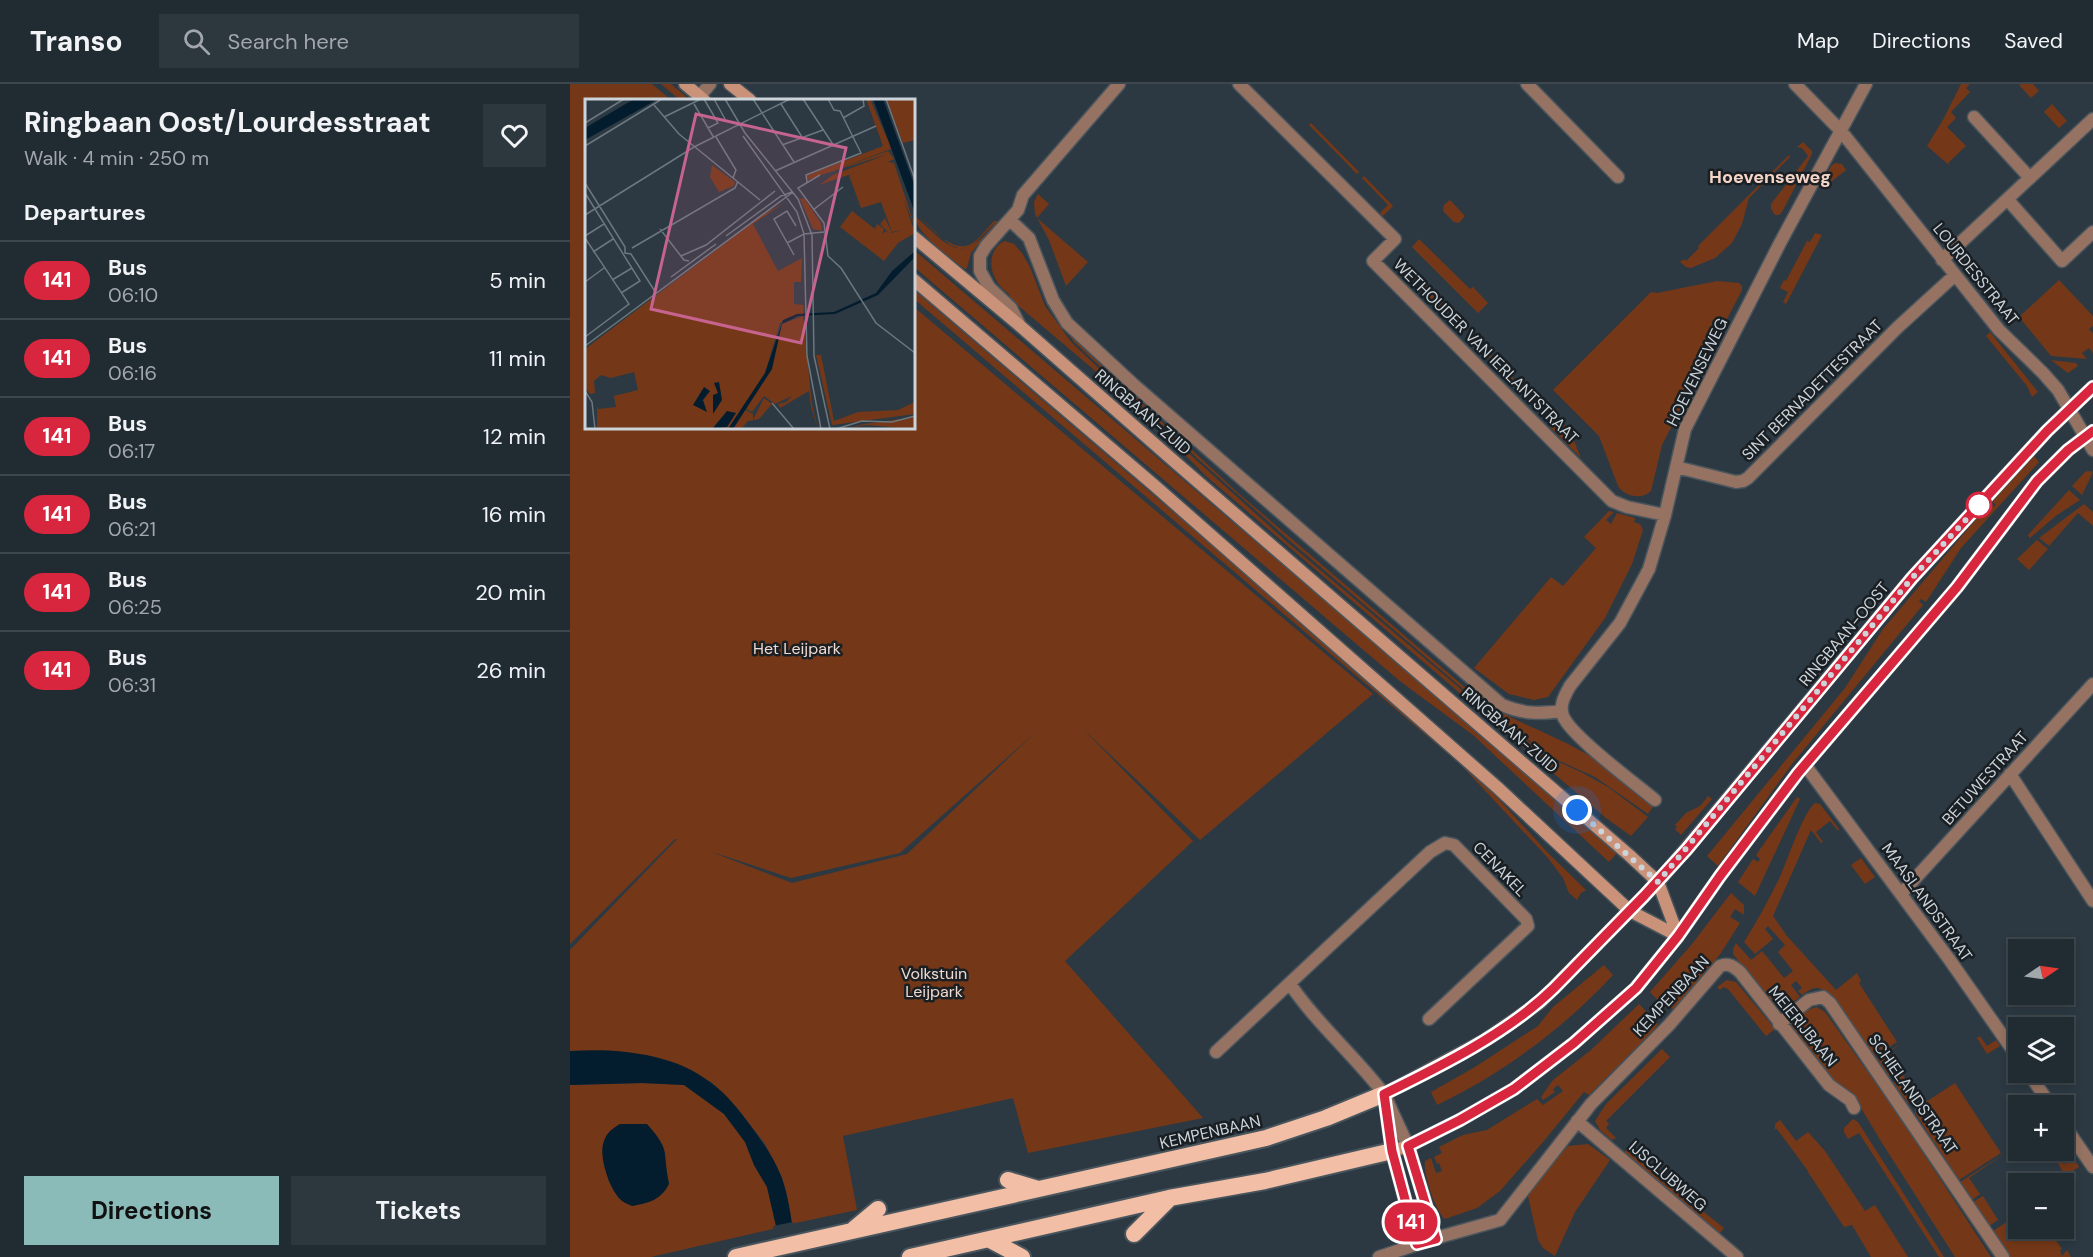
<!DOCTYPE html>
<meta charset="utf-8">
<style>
:root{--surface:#212b32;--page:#2d373e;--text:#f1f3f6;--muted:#a2a7ac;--line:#3e474d;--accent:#8bbbb9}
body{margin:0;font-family:"DM Sans",sans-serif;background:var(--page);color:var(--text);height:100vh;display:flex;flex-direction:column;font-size:22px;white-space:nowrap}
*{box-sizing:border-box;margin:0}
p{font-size:20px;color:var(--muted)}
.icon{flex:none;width:33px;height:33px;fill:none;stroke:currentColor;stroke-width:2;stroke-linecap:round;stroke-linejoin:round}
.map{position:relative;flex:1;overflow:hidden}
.sheet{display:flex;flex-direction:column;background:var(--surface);width:570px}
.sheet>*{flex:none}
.badge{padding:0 12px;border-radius:20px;font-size:21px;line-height:39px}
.needle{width:39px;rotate:77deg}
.buttons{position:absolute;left:1438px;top:855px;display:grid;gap:12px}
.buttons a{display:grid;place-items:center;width:66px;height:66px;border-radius:0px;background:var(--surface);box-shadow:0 3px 9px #0003,0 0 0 2px var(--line);font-size:30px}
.you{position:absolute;width:30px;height:30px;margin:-15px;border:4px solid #fff;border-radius:50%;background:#1a73e8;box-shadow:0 0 0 9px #1a73e833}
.map>.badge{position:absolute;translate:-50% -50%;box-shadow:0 0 0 3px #fff}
h2{padding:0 24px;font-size:22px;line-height:54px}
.round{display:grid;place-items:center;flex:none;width:63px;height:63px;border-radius:0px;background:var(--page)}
.summary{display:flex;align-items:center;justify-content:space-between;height:102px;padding:0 24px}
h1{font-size:28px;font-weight:700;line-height:45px}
.cta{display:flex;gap:12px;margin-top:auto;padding:12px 24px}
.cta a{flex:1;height:69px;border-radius:0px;background:var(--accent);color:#111;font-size:24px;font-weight:700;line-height:69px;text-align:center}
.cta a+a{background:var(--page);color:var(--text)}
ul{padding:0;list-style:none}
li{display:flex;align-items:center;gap:18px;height:78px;padding:0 24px;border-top:2px solid var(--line)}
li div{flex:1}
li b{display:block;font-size:22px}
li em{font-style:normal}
li .badge{min-width:66px;font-weight:700;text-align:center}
header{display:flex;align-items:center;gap:36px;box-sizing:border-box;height:84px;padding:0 30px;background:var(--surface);border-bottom:2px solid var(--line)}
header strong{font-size:28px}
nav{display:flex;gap:33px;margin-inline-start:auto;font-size:21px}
.search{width:420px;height:54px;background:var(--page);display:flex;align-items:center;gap:15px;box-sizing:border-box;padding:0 21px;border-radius:0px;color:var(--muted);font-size:22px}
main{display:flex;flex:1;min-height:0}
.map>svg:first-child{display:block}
</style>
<header>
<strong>Transo</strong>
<div class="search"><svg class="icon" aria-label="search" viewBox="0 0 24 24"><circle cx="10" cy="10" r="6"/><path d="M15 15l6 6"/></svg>Search here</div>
<nav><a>Map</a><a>Directions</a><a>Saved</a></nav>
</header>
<main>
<section class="sheet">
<div class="summary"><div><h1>Ringbaan Oost/Lourdesstraat</h1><p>Walk · 4 min · 250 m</p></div><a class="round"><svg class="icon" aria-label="heart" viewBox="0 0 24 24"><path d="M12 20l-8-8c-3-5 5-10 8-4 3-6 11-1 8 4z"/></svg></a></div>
<h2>Departures</h2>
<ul>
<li><span class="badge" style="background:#d7263d;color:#fff">141</span><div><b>Bus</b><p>06:10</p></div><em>5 min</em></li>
<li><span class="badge" style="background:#d7263d;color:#fff">141</span><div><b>Bus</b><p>06:16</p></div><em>11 min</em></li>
<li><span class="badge" style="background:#d7263d;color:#fff">141</span><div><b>Bus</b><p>06:17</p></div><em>12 min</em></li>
<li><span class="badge" style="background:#d7263d;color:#fff">141</span><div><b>Bus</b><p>06:21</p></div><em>16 min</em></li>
<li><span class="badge" style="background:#d7263d;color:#fff">141</span><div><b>Bus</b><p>06:25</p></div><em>20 min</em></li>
<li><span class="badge" style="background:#d7263d;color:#fff">141</span><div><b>Bus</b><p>06:31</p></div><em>26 min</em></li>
</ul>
<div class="cta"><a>Directions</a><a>Tickets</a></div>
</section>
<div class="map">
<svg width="1523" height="1173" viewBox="0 0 1523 1173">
<rect width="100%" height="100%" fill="#2c3942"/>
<!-- green -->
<path fill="#743818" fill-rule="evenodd" d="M0,0H82L101,16H16V344H344V223L803,610L630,756L512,644L623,757L495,877L633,1034L458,1069L443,1014L273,1052L287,1126L221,1140L212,1093L195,1060L168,1025L141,998L45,968L0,967V866L107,755H105L0,860ZM467,647L337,770L222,799L139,767L221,794L330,769Z
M91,0H101L120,16H110Z
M1391,0H1400L1396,4L1400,8L1381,28L1386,34L1377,43L1396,62L1378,79L1380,82L1357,62L1374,34Z
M1451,0H1463L1469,7L1461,14L1449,1Z
M1482,20L1497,37L1489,44L1474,28Z
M741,39L789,88L787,90L739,41Z
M1233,58L1242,67V70L1212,128L1209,131H1205L1201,125V120L1238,72L1232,64L1227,63Z
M1219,71L1220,73L1179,114L1172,140L1162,159L1145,174L1121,184L1116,183L1110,178L1114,175L1116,177L1129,164L1128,162Z
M1265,79L1272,80L1276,86L1261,98L1255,95L1261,82Z
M794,92L823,122L813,132L810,129L818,121L792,94Z
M468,110L479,120L467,134L518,178L496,202L479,156L465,130L464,118Z
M880,116L895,132L889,139L884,138L873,127L874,121Z
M344,128C358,140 384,174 404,158C411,153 417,144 424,137H428L401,169L397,184L395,185C381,175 345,148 344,131C379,162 390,184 426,138L404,160L396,164H388L380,161Z
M1245,149L1252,151L1216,220L1213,218L1218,208L1210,204L1214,196L1216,197L1237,157L1240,158Z
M849,155L900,205L903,203L918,219L908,229L842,163Z
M435,157L444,160L452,169L460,183L475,222L502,259L626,376L717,458L912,623L982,675L1011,688L1038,703L1078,733L1061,752L1036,734L637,393L563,319L438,213L440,211C434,206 429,202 426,196C418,183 420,163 435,157Z
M344,166L1008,733L1047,769L1039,778L903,651L831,598L344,183Z
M838,182L875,220L870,225L836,190L834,189L830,193L828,191Z
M466,190C479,218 496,243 515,266L667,408L905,612C938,636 978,648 1013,668C1039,682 1061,704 1083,723L1078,730L1025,693L983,674L913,622L719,456L627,374L504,258L477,221Z
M1489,196L1523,232V242L1519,245L1523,249V269L1519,264L1512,269L1517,275L1481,272L1449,233Z
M1147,197L1169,199L1172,202V206L1092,361L1081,407C1072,416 1055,413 1048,402L1029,352L983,306L1081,208L1087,209Z
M344,206L895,678L976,767L1016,806L1011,809L1007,816L999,809L993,794L978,774L891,681L344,215Z
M1420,248L1468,308L1462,313L1457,302L1416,252Z
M922,269L921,272L968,319L971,317L1000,347L1011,374L980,343L984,338L918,272Z
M1481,276L1506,279L1508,282L1498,289Z
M1464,372L1469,378L1391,464L1356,518L1351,515L1349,517L1353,521L1222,680L1148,782L1137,772L1275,604L1313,545L1419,420L1423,423L1426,421L1422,417Z
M1519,387L1523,388L1512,411L1502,402L1515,388Z
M1499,406L1510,416L1487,431L1460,454L1458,451Z
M1514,420L1523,428V442L1508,429L1479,462L1469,454Z
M1039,427L1044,428L1036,436L1041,440L1047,429L1065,434L1064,438L1070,440L1073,446L1062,480L1035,534L978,613L964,616L939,610L904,584L981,493L993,502L1026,464L1014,453Z
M1467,456L1478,465L1459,486L1447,475Z
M1138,712L1142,715L1111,751L1105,745L1107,743L1105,741L1116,729L1130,722Z
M1227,713L1230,715L1185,812L1168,798L1183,775L1188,778L1190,775L1186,771Z
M1245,719L1250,720L1269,745L1268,747L1260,737L1246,748L1253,758L1251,759L1241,746L1203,832L1217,852L1266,906L1287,889L1291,897L1289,899L1327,958L1305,972L1257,908C1246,901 1242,904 1232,911L1228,907L1232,904L1226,897L1221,901L1230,913C1220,920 1213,928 1201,919L1163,870V865L1166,859L1181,876L1192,867L1214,894L1223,887L1208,868L1215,861L1198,842L1195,845L1203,855L1185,870L1174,858C1187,837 1198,817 1209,795C1217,778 1233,728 1245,719Z
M1291,774L1305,793L1295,800L1281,781Z
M1161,809L1174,821V831L1165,825L1160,833L1170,839L1151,869L1109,921L1104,925L1094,923L1080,908L1122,860Z
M1034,881L1043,891C993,945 933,989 867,1021L861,1008L905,983L968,942L983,923Z
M1157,896L1166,898L1205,945L1196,952L1158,905L1153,903L1150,906L1147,903Z
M1069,920L1088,940L1085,945L1019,1011L1014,1008L973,1058L930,1107L907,1124L875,1135C865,1127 853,1089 855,1077L861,1074L866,1089L872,1087L869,1079L867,1080L864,1073L872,1069L869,1063L893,1051L917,1046L967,1015L973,1021L993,1007L988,1001L983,1005L985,1008L973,1016L971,1013L983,996L1021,966Z
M1247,923L1255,928L1327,1029L1421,1173H1385L1312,1059L1285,1014L1259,992L1220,941L1237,926Z
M1410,952L1417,962L1426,956L1430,962L1417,970L1407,954Z
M1332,959L1319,968L1329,985L1319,992L1307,974Z
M1092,965L1100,973L1036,1037L1039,1040L1036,1044L1046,1054L1048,1053L1042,1056L1030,1046L1025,1037L1036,1020Z
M1333,991L1349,1015L1342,1020L1338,1019L1323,998Z
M76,999L114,1001L154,1030L175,1058L184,1081L197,1103L207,1144L81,1173H0V1001ZM95,1068V1082L99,1100L49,1115L38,1096Z
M1385,999L1431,1069L1389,1096L1345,1029V1025Z
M1283,1035L1288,1038L1374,1173H1369L1289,1049L1278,1055L1274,1048V1044Z
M1210,1036L1226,1057L1238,1048L1255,1067L1295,1127L1305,1121L1338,1173H1301L1282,1141L1274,1143L1238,1088V1087L1207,1045H1205V1040Z
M1018,1060L1040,1076L1005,1128L985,1172L973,1164L968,1156L957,1108L998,1062Z
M1057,1065L1066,1074L1154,1144L1150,1149L1057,1074L1054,1069Z
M1481,1067H1492L1487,1070L1494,1080L1504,1075L1509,1083L1495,1092Z
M1437,1068L1399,1094L1410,1110L1402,1116L1390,1098Z
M1413,1112L1428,1136L1419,1142L1403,1118Z
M1449,1130V1144L1478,1145L1492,1165L1490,1166L1492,1172L1497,1166L1501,1173H1440L1423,1147Z"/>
<!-- water -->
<path fill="#041d2e" d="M0,967C46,964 103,969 140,998C156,1009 169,1026 180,1041C192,1057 204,1074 211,1092C220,1114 223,1149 227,1173H213L197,1103L184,1081L175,1058L154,1030L114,1001L71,999L0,1001Z
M50,1040H77C84,1048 94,1059 95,1070C96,1081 97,1090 99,1100C91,1116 79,1119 62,1122C58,1120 52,1118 50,1115C39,1104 28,1071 34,1057C37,1048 42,1045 50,1040Z"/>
<!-- pier -->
<path fill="#2c3942" d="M223,1138L230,1173H210L203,1142Z"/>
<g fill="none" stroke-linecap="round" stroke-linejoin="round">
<defs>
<path id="pedestrian" d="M957,0L1048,93"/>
<path id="minor" d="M669,0L825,155L803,177L1042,417L1057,423L1095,431
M1225,0L1271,47L1429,246L1473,289L1488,306L1523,366
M129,13L140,0
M1404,33L1460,94
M1438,116L1492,177L1523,148
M440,136L459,154L483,216L497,239L564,301L932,621C953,630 970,630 992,627
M1372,176L1523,35
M449,240L441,224L419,203L410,187V172L416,162L448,126L453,111L549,0
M1106,383L1166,398L1173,397L1178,394L1327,244L1385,191
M1235,681L1379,875L1449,975
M1440,690L1523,817
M1085,716C1066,700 1001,652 993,632C989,621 995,611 1000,602L1050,539L1079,485L1095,431L1115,345L1210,159L1296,0
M1331,810L1523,600
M720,900C747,940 785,972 814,1010
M1209,940L1239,916L1253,913L1260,919L1433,1173
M646,968L860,768L875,759L884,761L956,835L958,842L859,935
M1458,988L1481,1022
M1007,1037L1167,1173
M1494,1041L1523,1083
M866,1154L930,1136L1021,1020L1099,941L1150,882C1159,879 1163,882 1170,888L1259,1001L1280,1016L1284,1024"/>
<path id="tertiary" d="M816,1024L822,1067L847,1160
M809,1173L866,1154L838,1062L814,1010"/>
<path id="secondary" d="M115,0L134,16
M160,0L180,16
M344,153L449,241L605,378L1059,771L1088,798L1108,852
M344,196L585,402L928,704L1060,827L1108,852
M814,1010L915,956L969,919L1088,798L1342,494L1477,347L1523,303
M822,1067L838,1062L890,1036L944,1005L1004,959L1066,904L1108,852L1150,792L1228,689L1387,503L1467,397L1498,366L1523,347"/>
<path id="trunk" d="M438,1096L468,1105
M284,1145L308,1125
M564,1150L599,1115
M420,1156L452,1173
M166,1173L696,1054L756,1034L814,1010
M340,1173L599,1114L695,1097L822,1067"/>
</defs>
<!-- pedestrian casing -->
<use href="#pedestrian" stroke="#49555d" stroke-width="15"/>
<!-- minor casing -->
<use href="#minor" stroke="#49555d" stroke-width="15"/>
<!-- tertiary casing -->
<use href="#tertiary" stroke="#49555d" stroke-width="15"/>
<!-- secondary casing -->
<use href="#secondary" stroke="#49555d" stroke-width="15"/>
<!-- trunk casing -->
<use href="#trunk" stroke="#49555d" stroke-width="20"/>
<!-- pedestrian -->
<use href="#pedestrian" stroke="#957262" stroke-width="12"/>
<!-- minor -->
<use href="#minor" stroke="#957262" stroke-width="12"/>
<!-- tertiary -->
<use href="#tertiary" stroke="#957262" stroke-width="12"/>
<!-- secondary -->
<use href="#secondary" stroke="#ca9379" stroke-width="12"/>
<!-- trunk -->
<use href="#trunk" stroke="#f3bea6" stroke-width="16"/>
</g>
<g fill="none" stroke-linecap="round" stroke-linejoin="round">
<defs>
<path id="line" d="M1523,303L1477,347L1342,494L1117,765L1074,812L984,904C938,949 871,982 814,1010L822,1067L847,1160L866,1155L838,1062L890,1036L944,1005L1004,959L1066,904L1108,852L1150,792L1228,689L1387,503L1467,397L1498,366L1523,347"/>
</defs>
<!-- line casing -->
<use href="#line" stroke="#fff" stroke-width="14"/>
<!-- line -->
<use href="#line" stroke="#d7263d" stroke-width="9"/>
<!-- walk -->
<path stroke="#ccd4da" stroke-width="6" stroke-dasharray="0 10.8" d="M1007,726L1088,798L1342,494L1416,414L1409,421"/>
</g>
<!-- markers -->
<circle fill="#fff" stroke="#d7263d" stroke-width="3" cx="1409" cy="421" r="12"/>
<g text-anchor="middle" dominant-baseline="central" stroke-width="5" stroke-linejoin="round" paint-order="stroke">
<!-- street labels -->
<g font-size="16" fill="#ccd4da" stroke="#191f23">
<text transform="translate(1406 190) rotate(51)">LOURDESSTRAAT</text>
<text transform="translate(916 267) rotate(45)">WETHOUDER VAN IERLANTSTRAAT</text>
<text transform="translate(1127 288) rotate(-64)">HOEVENSEWEG</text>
<text transform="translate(1242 306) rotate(-45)">SINT BERNADETTESTRAAT</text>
<text transform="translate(573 328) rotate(41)">RINGBAAN-ZUID</text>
<text transform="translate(1274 550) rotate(-50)">RINGBAAN-OOST</text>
<text transform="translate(940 646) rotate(41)">RINGBAAN-ZUID</text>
<text transform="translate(1415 694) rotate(-48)">BETUWESTRAAT</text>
<text transform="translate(930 785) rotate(46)">CENAKEL</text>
<text transform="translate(1357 818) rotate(54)">MAASLANDSTRAAT</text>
<text transform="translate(1101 912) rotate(-47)">KEMPENBAAN</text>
<text transform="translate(1233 942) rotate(51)">MEIERIJBAAN</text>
<text transform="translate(1343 1010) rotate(55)">SCHIELANDSTRAAT</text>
<text transform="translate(640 1048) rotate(-13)">KEMPENBAAN</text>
<text transform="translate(1098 1092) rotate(41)">IJSCLUBWEG</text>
</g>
<!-- park labels -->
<g font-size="16" fill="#f0dad0" stroke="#191f23">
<text x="227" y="564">Het Leijpark</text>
<text x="364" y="889">Volkstuin<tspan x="364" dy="18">Leijpark</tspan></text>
</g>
<!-- neighbourhood labels -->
<g font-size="18" font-weight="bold" fill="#f4d5c7" stroke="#191f23">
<text x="1200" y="93">Hoevenseweg</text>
</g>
</g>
<!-- overview -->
<g transform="translate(15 15)">
<rect width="330" height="330" fill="#2c3942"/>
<path d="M281,0H285L303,42L288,0L330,115L306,50L223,81L221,77L233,72L298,47ZM301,0H330V41L318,44ZM303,52L309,60L303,63L309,64L330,128L318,99L330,134L313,144L299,162L255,128L267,112L290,130L292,125L299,130L297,135L301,132L304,134L295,125L300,119L307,134L319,130L307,133L296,103L276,109L264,76L293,66L234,86L248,76L303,55L236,76ZM127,66L150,83L149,87L134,93L125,78ZM219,99L236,124L237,132L228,130L215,100ZM199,104L168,125L193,172L217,159L216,183H209V205L219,206L218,215L195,224L180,274L143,330H12V306L13,310L31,308L29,297L53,291L49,273L26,279L16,276L9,282L10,294L5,295L0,289V250L179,115ZM218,217L227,306L233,330L226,308L224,292L195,309L193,305L201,303L207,297L190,305L179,297L167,313L160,309L185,272L197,225ZM231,256H236L249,322L273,313L313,311L330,303V315L247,326ZM179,299L187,305L174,320L163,322L156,330H148L159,310L168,315V321ZM330,318V330L281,326L262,330L279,325Z" fill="#743818"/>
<path d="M49,0H73L0,41V29ZM288,0H298L321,63L330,88V114ZM330,152V158L293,196L250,215L213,217L197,225L187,270L148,330H143L180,274L198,221L212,215L249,213L291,194L307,172ZM134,283L137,301L128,315V296L133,294L129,284ZM119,288L125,292L118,301L122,313L108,306ZM142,312L151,314L142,328L127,330Z" fill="#041d2e"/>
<path fill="none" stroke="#6c777f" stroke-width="1.5" d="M119,0L133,24L123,29M129,0L140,20M140,0L160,34L213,100L227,136M168,0L209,63M218,0L249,47M301,0L330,81M109,5L129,39M196,5L217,38M69,6L94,35L175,101M79,18L116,0M258,19L279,7L278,0M0,24L39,0M158,37L212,113L219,135M131,38L151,71L148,79M197,46L238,31M0,47L77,0M190,72L291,27M235,76L213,89L239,124L243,157L256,169L291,224L330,254M222,83L221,76L276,54L255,12L249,11L243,0M0,84L40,148V154L46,155L71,194M0,94L55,182L36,194M228,111L258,88M0,116L109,48L205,0M75,130L99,161L104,162M219,135L222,257L236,330M227,136L229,257L245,330M0,137L19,125M141,137L196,97L207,93M0,139L44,205L0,238M202,144L219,135L239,133M47,149L150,89L153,82M8,153L28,140M209,156L189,120L202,112L211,127M96,157L121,146L190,92M86,178L131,145M27,181L47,169M0,183L19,169M0,247L208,93M0,292L7,303L10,330M187,304L209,330M251,330L277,322L307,323L330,317M268,330H292"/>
<path fill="#c6638e" fill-opacity="0.15" stroke="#c6638e" stroke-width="3" d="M111,15L261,49L216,244L66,210Z"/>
<rect width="330" height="330" fill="none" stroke="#ccd4da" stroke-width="3"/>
</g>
</svg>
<div class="buttons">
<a><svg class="needle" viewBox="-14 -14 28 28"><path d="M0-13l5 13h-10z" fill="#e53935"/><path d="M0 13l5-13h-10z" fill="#a2a7ac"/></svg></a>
<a><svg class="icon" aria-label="layers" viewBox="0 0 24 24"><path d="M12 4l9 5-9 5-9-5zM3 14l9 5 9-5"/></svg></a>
<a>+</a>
<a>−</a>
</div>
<div class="you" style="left:1007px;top:726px"></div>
<b class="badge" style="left:841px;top:1138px;background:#d7263d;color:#fff">141</b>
</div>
</main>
